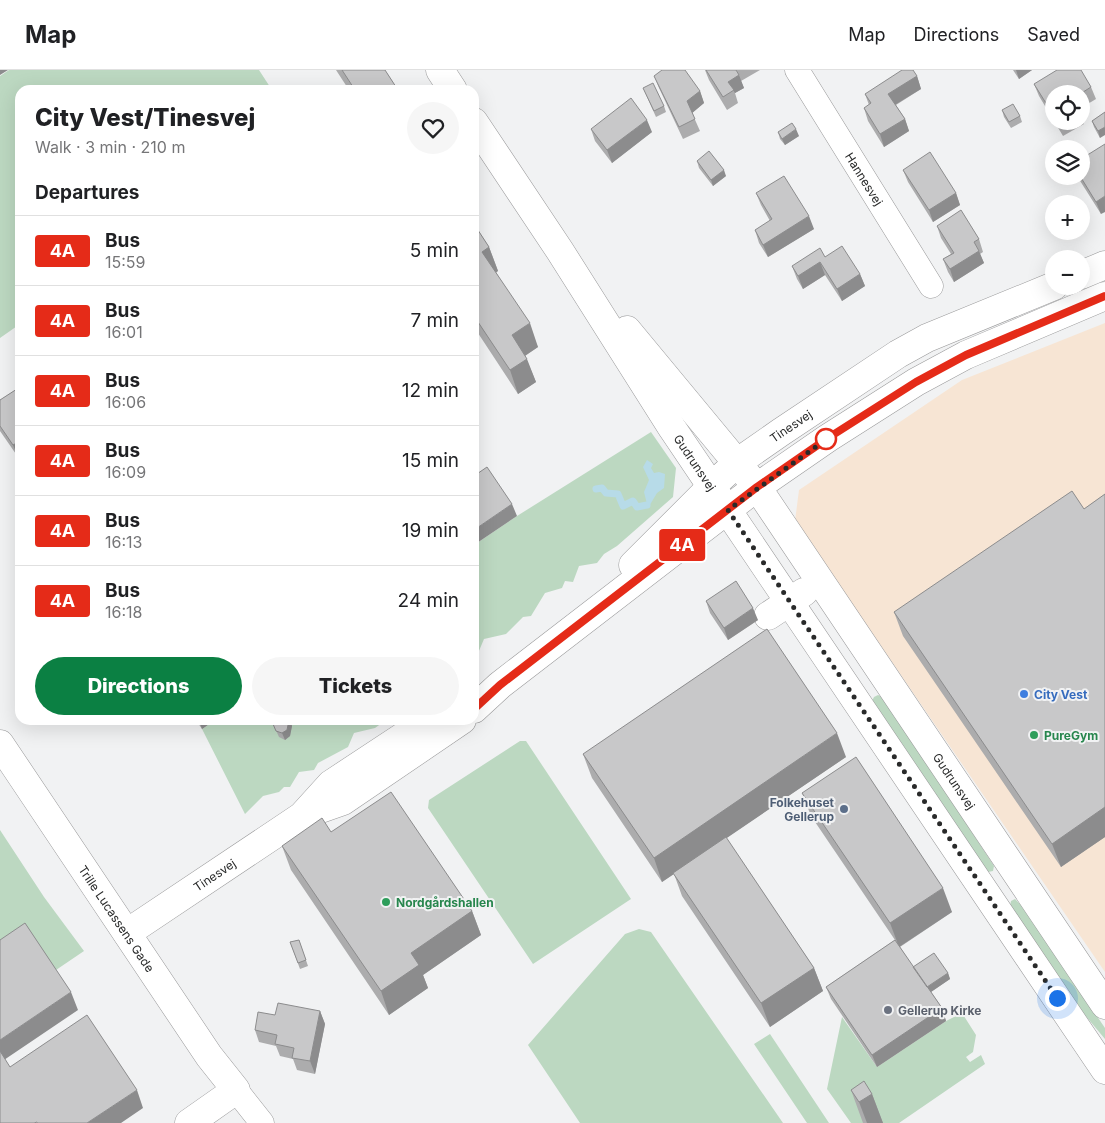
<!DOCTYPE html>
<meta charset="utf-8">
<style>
:root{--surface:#fff;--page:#f6f6f6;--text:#202124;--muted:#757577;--line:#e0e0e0;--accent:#0b8043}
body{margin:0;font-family:Inter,sans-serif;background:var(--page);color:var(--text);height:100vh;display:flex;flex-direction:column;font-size:19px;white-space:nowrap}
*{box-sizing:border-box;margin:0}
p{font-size:16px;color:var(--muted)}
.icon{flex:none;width:28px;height:28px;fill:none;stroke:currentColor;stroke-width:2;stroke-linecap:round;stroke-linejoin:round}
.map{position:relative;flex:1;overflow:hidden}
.sheet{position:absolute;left:15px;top:15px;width:464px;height:640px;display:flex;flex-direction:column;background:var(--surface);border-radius:15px;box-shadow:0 5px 20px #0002}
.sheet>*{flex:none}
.badge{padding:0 10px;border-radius:4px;font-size:18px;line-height:32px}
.buttons{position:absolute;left:1045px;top:15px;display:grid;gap:10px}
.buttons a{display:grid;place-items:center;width:45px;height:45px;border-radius:50%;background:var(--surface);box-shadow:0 5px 20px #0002;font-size:25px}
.you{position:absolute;width:25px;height:25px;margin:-12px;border:4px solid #fff;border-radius:50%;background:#1a73e8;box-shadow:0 0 0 8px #1a73e833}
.map>.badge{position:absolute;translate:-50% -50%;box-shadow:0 0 0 2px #fff}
h2{padding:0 20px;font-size:19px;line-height:45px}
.round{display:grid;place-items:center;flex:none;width:52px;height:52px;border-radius:26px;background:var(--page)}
.overview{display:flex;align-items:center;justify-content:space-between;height:85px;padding:0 20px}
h1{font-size:24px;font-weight:800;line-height:38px}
.button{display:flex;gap:10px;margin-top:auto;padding:10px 20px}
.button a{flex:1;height:58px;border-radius:30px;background:var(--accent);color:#fff;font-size:20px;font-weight:800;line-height:58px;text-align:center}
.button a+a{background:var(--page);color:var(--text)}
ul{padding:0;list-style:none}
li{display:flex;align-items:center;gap:15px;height:70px;padding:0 20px;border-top:1px solid var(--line)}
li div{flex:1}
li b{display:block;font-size:19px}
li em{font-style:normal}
li .badge{min-width:55px;font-weight:700;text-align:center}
header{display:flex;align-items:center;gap:30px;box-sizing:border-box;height:70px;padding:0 25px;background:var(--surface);border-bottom:1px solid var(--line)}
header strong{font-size:24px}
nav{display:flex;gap:28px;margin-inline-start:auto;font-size:18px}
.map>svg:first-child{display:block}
</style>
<header>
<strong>Map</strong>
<nav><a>Map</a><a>Directions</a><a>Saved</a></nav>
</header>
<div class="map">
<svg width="1105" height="1053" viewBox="0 0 1105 1053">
<rect width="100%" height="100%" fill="#f1f2f3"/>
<!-- commercial -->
<path fill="#f7e5d4" d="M1105,253V902L795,451L799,420L962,310Z"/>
<!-- green -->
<path fill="#bcd8c1" d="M9,0H259L272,20H20V254L0,268V6Z
M651,362L676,398L673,427L617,476L604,484L597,493L579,496L573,512L565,511L562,518L545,523L531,546L523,547L506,564L484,569L476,588L474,589V475L517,446Z
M878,625L884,628L994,796L993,801L988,802L984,799L872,631L874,627Z
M215,650H386L375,658L354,663L348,677L318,693L314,700L299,702L290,717H284L279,722L263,726L245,744L202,659Z
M520,671H526L631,829L533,894L428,738L429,730Z
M0,760L44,827L84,881L0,938Z
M1015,829L1022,836L1105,958V969L1079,938L1010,836L1011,831Z
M639,859L651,862L783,1053H580L528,975L625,864Z
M962,943L976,965L973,982L966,987L970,992L981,985L985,994L899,1053H851L827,1019L842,947L877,997L946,951Z
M770,964L829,1053H807L754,974Z"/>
<!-- water -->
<path fill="#b7dbe8" d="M647,390L653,394L651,398L654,403L659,402L665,404L664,418L657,423L648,438L644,422L649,410L643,397Z"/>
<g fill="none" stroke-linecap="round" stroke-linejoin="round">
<!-- stream -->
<path stroke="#b7dbe8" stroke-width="7" d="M596,419L602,418L606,423L618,424L623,436L633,431L637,437L647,435"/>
<defs>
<g id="street">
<path id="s1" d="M797,0L931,216"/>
<path d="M236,1020L262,1053"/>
</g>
<g id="secondary">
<path d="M440,0L453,20"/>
<path id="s2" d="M474,52L560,181L672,358L1105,1000"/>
<path d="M1081,205L1105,195"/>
<path id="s3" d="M627,260L757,417L1105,935"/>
<path id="s4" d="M633,495L712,416L738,392L781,362L898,284L927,268L1054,216"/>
<path d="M768,546L804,522"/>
<path d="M474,639L500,615L757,417L828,368L916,312L966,285L1105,226"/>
<path id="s5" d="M0,674L209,986L236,1020L189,1053"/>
<path d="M306,744L343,731L462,650"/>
<path id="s6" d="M127,863L302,746L331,714L428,650"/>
</g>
</defs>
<!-- street casing -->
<use href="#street" stroke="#99999a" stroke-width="25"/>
<!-- secondary casing -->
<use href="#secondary" stroke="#99999a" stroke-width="29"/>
<!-- street -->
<use href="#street" stroke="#fff" stroke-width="24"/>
<!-- secondary -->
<use href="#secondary" stroke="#fff" stroke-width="28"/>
</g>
<!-- wall -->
<path fill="#acacad" d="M336,0H385L398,20H349Z
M705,0H760L741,11L744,18L735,23L738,33L727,40L709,10Z
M1013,0H1032L1019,9Z
M654,6L700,21L704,33L692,43L700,61L683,69L659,18Z
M917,6L921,19L896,35L905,49L909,61L884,77L868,51L864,38L869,35L865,24Z
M1034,14L1091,17L1096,29L1081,38V24H1054V51L1039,26Z
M643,18L664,36L666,42L656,47Z
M1002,40L1020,46L1022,52L1011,58L1004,47Z
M1105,42L1100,68L1094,57L1092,51Z
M1081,45L1084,54L1063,66L1054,51H1081Z
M591,59L652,62L612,93L595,71Z
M778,62L799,66L785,75L780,69Z
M1105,74L1101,144L1077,106H1081Z
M697,91L726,106L713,116L699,98Z
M903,100L956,123L960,135L933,152L908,112Z
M756,123L814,159L768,187L759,173L755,160L770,151L761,135Z
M474,154L489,177L498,201L496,202L538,277L525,286L536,312L518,324L474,257Z
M937,156L979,169L983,182L980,184L984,193L954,212L948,202L943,189L951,184L941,168Z
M825,187L860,204L865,216L842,231L825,205L803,219L797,209L792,196Z
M20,317V386L18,387L0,361V330Z
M1105,424V767L1061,797L903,566L894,542L1084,439Z
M706,531L758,550L728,570L710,543Z
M196,650H215L202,659Z
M290,650L292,656L290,666L285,670L279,667L273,654Z
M583,684L846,687L726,768L814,898L823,921L770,957L682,826L674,804L662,812L592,708Z
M802,723L952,842L900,877L913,897L948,903L950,909L931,922L942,938L946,951L877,997L831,929L826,917L895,870L811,746Z
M331,762L472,841L481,865L423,905L428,918L389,945L291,800L282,776Z
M299,870L308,896L300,899L290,872Z
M320,941L325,954L315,1004L297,1000L293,989L280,986L276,976L259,972L255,960L275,945Z
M851,1020L872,1024L883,1053H863Z"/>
<!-- shaded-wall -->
<path fill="#8c8c8d" d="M0,0H8L0,5Z
M1016,0H1032L1019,9Z
M739,5L744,18L735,23L728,12Z
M917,6L921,19L893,36L888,24Z
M700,21L704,33L691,44L687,31Z
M905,49L909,61L884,77L880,64Z
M647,50L652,62L612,93L607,80Z
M1105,57V65L1100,68L1098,61Z
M796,59L799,66L785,75L782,69Z
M724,100L726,106L713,116L711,110Z
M956,123L960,135L933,152L929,140Z
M1105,126V142L1101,144L1096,132Z
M809,146L814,159L768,187L763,175Z
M489,177L498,201L491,206L482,182Z
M979,181L984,193L954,212L950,199Z
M820,192L825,205L803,219L798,206Z
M860,204L865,216L842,231L837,219Z
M530,253L538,277L520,289L512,265Z
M527,289L536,312L518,324L510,300Z
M20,371V386L18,387L13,375Z
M512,434L517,446L474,475V460Z
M753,538L758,550L728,570L724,558Z
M475,545L477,552L476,560L474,562Z
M199,650H215L202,659Z
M290,650L292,656L290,666L285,670L282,663Z
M837,663L846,687L662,812L654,788Z
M1105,737V767L1061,797L1052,774Z
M943,818L952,842L899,877L890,853Z
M472,841L481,865L423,905L428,918L389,945L381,921L411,883Z
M814,898L823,921L770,957L761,933Z
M948,903L950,909L928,924L926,918Z
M71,922L78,940L1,992L0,988V970Z
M942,938L946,951L877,997L872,985Z
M320,941L325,954L315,1004L310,991Z
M137,1020L143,1038L121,1053H87Z
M872,1024L883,1053H867L859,1032Z"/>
<!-- building -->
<path fill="#c8c8c9" stroke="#8c8c8d" d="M342,0H385L398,20H355Z
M662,0H685L700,21L687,31L695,49L679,57L654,6Z
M706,0H736L739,5L728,12L734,20L723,27Z
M902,0H913L917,6L888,24L905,49L880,64L864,38L871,33L865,24Z
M1057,0H1081L1091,17L1080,24H1054V46L1034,14Z
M653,13L664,36L654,41L643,18Z
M631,28L647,50L607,80L591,59Z
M1013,34L1020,46L1009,52L1002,40Z
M1105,42V57L1098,61L1092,51Z
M1057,51H1063L1059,54Z
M792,53L796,59L782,69L778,62Z
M1105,74V126L1096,132L1080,106H1081V89Z
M709,81L724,100L711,110L697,91Z
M930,82L956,123L929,140L903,100Z
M784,106L809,146L763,175L755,160L772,149L756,123Z
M961,140L979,169L974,172L979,181L950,199L943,189L954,183L937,156Z
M474,154L489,177L482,182L530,253L512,265L527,289L510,300L474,246Z
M842,176L860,204L837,219L820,192L798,206L792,196L820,178L825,187Z
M20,317V371L13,375L0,356V330Z
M487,397L512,434L474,460V406Z
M1072,421L1084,439L1105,424V737L1052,774L894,542Z
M736,511L753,538L724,558L706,531Z
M767,559L837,663L654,788L583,684Z
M280,650H289L287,660L282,663L276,661L273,654Z
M856,687L943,818L890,853L802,723Z
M391,722L472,841L411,883L419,895L381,921L282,776L322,748L331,762Z
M726,767L814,898L761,933L673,803Z
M25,853L71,922L0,970V870Z
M299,870L306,890L298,893L290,872Z
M895,870L942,938L872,985L826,917Z
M934,883L948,903L927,917L913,897Z
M278,933L320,941L310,991L292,988L294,978L275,974L277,965L255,960L258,942L275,945Z
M87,945L137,1020L87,1053H37V1052L34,1053H0V981L10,997Z
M864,1011L872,1024L859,1032L851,1020Z"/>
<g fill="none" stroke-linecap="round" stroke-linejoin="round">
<defs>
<path id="line" d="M474,639L500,615L757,417L828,368L916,312L966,285L1105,226"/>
</defs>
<!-- line casing -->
<use href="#line" stroke="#fff" stroke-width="11"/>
<!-- line -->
<use href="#line" stroke="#e52b18" stroke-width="8"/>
<!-- walk -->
<path stroke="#292a2a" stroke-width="5" stroke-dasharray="0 9" d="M826,369L828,368L728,440L1057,928"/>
</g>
<!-- markers -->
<circle fill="#fff" stroke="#e52b18" stroke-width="2.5" cx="826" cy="369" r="10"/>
<circle fill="#3f7fe0" stroke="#f1f2f3" stroke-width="2" cx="1024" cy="624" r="5"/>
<g fill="#2e9e5b" stroke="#f1f2f3" stroke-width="2">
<circle cx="1034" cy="665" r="5"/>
<circle cx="386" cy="832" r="5"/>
</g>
<circle fill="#5c6f8a" stroke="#f1f2f3" stroke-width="2" cx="844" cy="739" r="5"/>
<circle fill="#6b7280" stroke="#f1f2f3" stroke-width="2" cx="888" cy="940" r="5"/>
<g text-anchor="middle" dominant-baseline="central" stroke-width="4" stroke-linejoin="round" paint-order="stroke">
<!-- street labels -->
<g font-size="12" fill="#292a2a" stroke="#f1f2f3">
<text stroke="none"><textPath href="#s1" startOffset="128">Hannesvej</textPath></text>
<text stroke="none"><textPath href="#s4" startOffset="211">Tinesvej</textPath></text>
<text stroke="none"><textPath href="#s2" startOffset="406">Gudrunsvej</textPath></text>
<text stroke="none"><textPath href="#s3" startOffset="558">Gudrunsvej</textPath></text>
<text stroke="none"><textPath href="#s6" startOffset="105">Tinesvej</textPath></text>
<text stroke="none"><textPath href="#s5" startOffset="210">Trille Lucassens Gade</textPath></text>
</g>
<!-- shop labels -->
<g font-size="12" font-weight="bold" fill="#366cbe" stroke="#f1f2f3" text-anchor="start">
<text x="1034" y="624">City Vest</text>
</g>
<!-- leisure labels -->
<g font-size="12" font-weight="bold" fill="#27864d" stroke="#f1f2f3" text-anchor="start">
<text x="1044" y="665">PureGym</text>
<text x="396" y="832">Nordgårdshallen</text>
</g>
<!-- service labels -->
<g font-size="12" font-weight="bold" fill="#4e5e75" stroke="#f1f2f3" text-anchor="end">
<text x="834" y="732">Folkehuset<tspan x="834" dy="14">Gellerup</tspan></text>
</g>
<!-- worship labels -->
<g font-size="12" font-weight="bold" fill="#5b616d" stroke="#f1f2f3" text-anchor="start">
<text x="898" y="940">Gellerup Kirke</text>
</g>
</g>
</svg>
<div class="buttons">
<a><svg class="icon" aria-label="locate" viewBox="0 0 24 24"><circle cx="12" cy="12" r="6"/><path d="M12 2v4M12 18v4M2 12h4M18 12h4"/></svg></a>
<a><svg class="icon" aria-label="layers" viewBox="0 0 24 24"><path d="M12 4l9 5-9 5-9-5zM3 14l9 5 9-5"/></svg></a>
<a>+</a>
<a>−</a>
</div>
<div class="you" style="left:1057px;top:928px"></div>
<b class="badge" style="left:682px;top:475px;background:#e52b18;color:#fff">4A</b>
<section class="sheet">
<div class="overview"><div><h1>City Vest/Tinesvej</h1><p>Walk · 3 min · 210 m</p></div><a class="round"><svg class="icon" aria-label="heart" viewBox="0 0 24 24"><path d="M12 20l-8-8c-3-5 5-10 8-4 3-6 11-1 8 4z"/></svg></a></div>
<h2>Departures</h2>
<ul>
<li><span class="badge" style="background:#e52b18;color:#fff">4A</span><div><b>Bus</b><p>15:59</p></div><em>5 min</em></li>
<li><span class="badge" style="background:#e52b18;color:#fff">4A</span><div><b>Bus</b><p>16:01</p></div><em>7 min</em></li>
<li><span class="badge" style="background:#e52b18;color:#fff">4A</span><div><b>Bus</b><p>16:06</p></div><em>12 min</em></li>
<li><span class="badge" style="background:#e52b18;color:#fff">4A</span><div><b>Bus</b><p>16:09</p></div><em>15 min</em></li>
<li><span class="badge" style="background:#e52b18;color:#fff">4A</span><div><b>Bus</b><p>16:13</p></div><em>19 min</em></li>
<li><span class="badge" style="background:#e52b18;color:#fff">4A</span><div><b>Bus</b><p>16:18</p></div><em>24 min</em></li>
</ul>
<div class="button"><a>Directions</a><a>Tickets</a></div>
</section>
</div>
